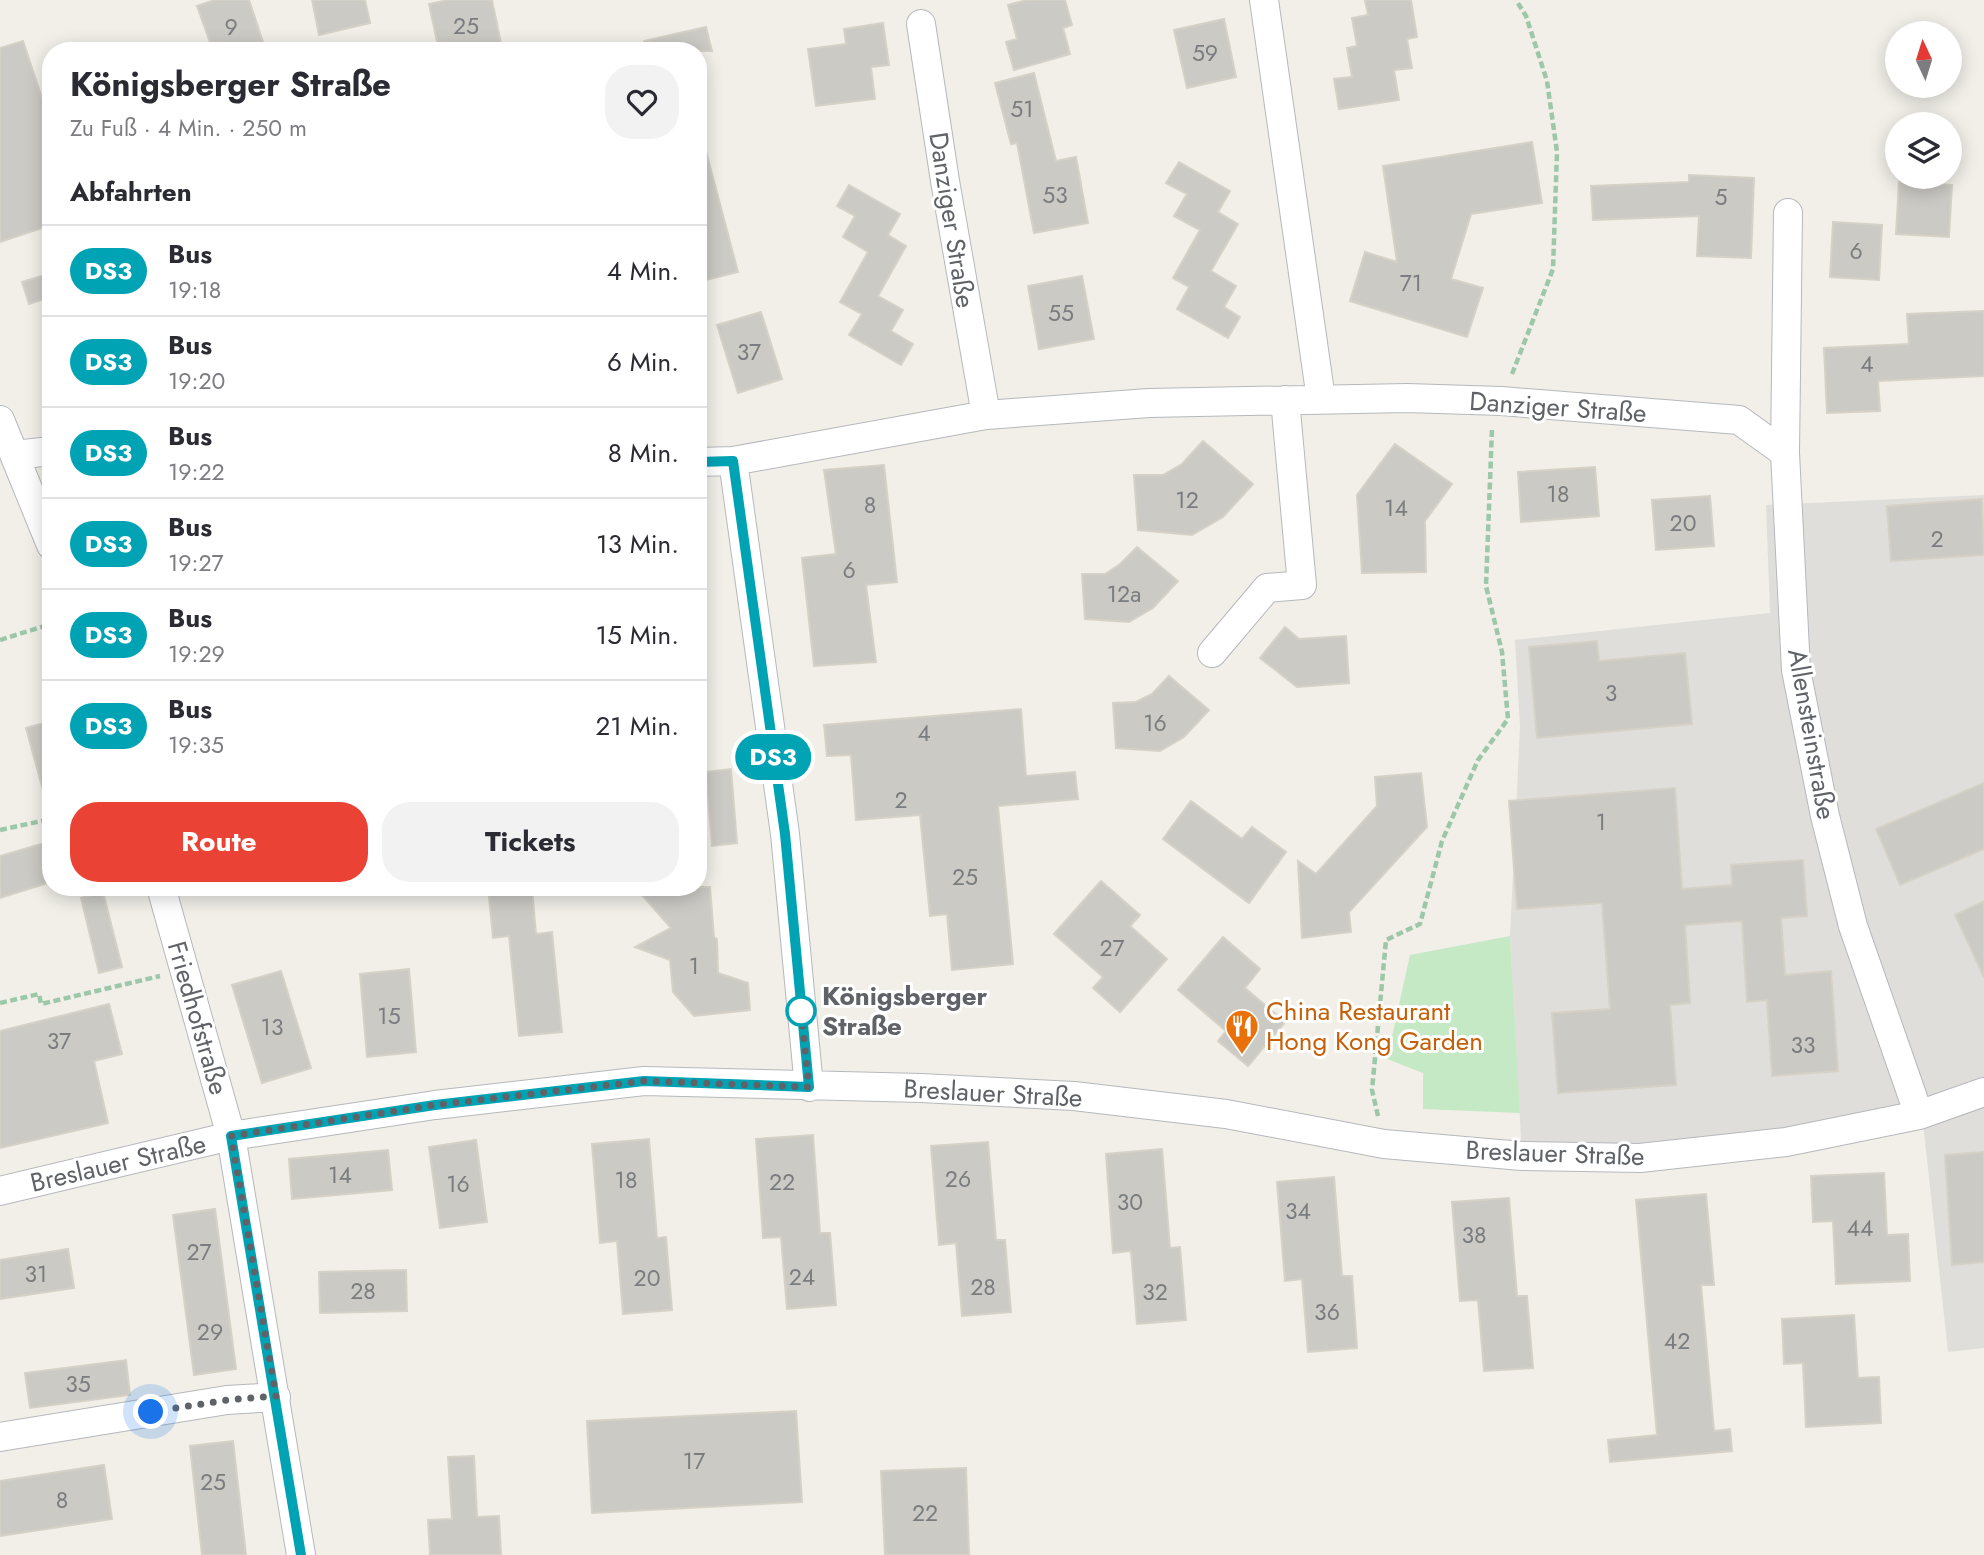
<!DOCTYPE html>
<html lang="de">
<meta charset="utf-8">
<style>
:root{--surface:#fff;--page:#f2f2f3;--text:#2b2b33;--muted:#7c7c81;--line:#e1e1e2;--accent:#ea4335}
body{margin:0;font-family:Jost,sans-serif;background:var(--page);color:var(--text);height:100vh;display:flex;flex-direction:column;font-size:26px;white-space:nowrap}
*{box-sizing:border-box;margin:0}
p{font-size:23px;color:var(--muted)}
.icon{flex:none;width:38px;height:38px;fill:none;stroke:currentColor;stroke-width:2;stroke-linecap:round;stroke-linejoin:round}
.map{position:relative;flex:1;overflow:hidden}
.details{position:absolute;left:42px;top:42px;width:665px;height:854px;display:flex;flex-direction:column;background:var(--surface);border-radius:28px;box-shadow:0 4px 18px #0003}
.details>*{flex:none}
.badge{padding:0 14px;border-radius:23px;font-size:24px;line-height:46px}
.needle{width:46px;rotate:356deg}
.fabs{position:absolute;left:1885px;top:21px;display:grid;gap:14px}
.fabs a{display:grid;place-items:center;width:77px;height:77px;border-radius:50%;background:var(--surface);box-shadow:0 4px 18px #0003;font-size:35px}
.you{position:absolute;width:35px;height:35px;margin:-18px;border:5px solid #fff;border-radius:50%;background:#1a73e8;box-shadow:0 0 0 10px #1a73e833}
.map>.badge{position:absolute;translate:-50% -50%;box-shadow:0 0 0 4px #fff}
h2{padding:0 28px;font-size:26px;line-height:63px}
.round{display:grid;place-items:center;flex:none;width:74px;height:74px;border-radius:28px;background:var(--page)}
.headline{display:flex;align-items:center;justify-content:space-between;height:119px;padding:0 28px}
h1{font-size:33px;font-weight:700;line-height:52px}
.action{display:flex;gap:14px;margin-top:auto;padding:14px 28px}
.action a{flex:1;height:80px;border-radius:28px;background:var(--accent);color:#fff;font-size:28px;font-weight:700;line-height:80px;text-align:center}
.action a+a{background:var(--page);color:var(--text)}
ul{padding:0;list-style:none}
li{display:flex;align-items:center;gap:21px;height:91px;padding:0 28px;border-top:2px solid var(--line)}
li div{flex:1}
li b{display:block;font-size:26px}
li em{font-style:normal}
li .badge{min-width:77px;font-weight:700;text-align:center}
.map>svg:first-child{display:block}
</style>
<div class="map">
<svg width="1984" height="1555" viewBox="0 0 1984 1555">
<rect width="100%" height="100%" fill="#f1efe8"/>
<!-- industrial -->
<path fill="#e0deda" d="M1984,495V1348L1948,1352L1922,1114L1786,1142L1522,1156L1510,936L1520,727L1515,640L1770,613L1766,505Z"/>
<!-- green -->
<path fill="#c5e8c5" d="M1510,936L1520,1113L1423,1109V1073L1387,1059L1410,955Z"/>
<!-- building -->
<path fill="#cccac5" stroke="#d6d1c6" stroke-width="2" d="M215,0H249L266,51H213L197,6Z
M312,0H365L370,23L319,35Z
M448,0H492L502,48L439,51L429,4Z
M1027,0H1065L1072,25L1063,28L1070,54L1014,70L1006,42L1017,39L1008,5Z
M1365,0H1411L1417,37L1407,39L1412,68L1394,70L1399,100L1339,109L1334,79L1352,77L1347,48L1357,46L1352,18L1368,15Z
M1224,19L1236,77L1187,88L1174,30Z
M883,23L889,65L871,67L875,99L816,106L808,49L846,44L844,29Z
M706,27L712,51H645L644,41Z
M23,41L51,125V225L0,242V48Z
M1034,73L1056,161L1076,157L1088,223L1034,233L1017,143L1011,144L995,83Z
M1532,142L1542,203L1471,214L1451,279L1483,288L1467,337L1350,301L1365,252L1397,262L1383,166Z
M706,151L738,272L698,282V152Z
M1179,162L1230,191L1218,212L1238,224L1211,271L1236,286L1224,307L1240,317L1228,338L1177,309L1189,287L1173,278L1200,230L1174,216L1187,194L1166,183Z
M1689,175L1754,178L1751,258L1697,256L1699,216L1593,220L1591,186L1689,182Z
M1899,182L1952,185L1949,237L1896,234Z
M849,185L900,214L888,235L906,246L878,296L903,310L891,331L913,344L901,365L849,335L862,314L840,302L868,252L843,237L855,216L837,206Z
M1833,222L1882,225L1879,280L1830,277Z
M51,273V297L29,304L22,282Z
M1082,276L1094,339L1039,349L1028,286Z
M1984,311V376L1878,381L1880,411L1827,413L1824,348L1909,344L1907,314Z
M761,312L782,379L738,393L717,325Z
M1203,441L1253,484L1223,517L1192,535L1138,530L1134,475H1163L1182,464Z
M1395,444L1452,484L1425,521L1426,572L1362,573L1357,495Z
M884,465L897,582L866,585L876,662L814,666L802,558L836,554L824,470Z
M1595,467L1599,516L1521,522L1518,472Z
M1710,496L1714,546L1656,550L1652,500Z
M1982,499L1984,555L1891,561L1887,506Z
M1137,547L1178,581L1153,608L1129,622L1085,619L1082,574H1105L1120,564Z
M1285,627L1299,639L1346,636L1349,683L1297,687L1260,658Z
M1597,641L1599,661L1685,653L1692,724L1537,738L1529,647Z
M1169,676L1209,710L1184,737L1160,751L1116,748L1113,703L1136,702L1152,694Z
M1021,709L1026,776L1075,772L1078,799L998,806L1013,964L952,970L947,914L930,916L920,815L856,820L851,755L827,756L824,725Z
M51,721V793L44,794L26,728Z
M731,769L737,843L712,846L706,772Z
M1421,773L1427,827L1349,912L1351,932L1302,938L1298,861L1316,874L1377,806L1375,777Z
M1984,783V849L1900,885L1876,829Z
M1675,788L1682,889L1732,885L1731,865L1803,860L1807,916L1781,918L1785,975L1831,971L1838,1071L1772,1076L1767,1000L1747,1002L1742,921L1685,925L1690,1003L1670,1005L1676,1085L1558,1093L1552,1013L1610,1009L1602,903L1517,909L1509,801Z
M1191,801L1242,839L1252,827L1286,852L1249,903L1163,839Z
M51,841V882L0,898V856Z
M1101,881L1140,915L1130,926L1167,959L1120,1012L1093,988L1103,977L1054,934Z
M488,887H532L536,934L552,932L562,1032L519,1036L509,936L493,938Z
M635,887H710L714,937L717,939L718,973L748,983L750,1010L694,1016L673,992L670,960L635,947L671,928Z
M103,892L122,967L99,973L81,898Z
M1984,901V977L1955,915Z
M1223,937L1260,969L1245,988L1285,1022L1248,1066L1218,1041L1226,1031L1178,990Z
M409,969L416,1052L367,1057L360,974Z
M281,971L311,1068L262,1083L232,985Z
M109,1004L122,1054L94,1061L108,1123L0,1148V1031Z
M813,1135L820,1233H830L836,1305L787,1309L781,1237L763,1238L756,1139Z
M649,1139L657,1238L666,1237L672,1310L623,1314L617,1241L600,1243L592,1144Z
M476,1140L487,1222L440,1228L429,1147Z
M988,1142L996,1240H1005L1011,1312L962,1316L956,1243L939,1245L931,1146Z
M1162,1149L1170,1248L1180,1247L1186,1320L1137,1324L1131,1251L1113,1253L1106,1154Z
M388,1150L392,1190L292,1199L289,1159Z
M1984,1152V1262L1952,1265L1945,1155Z
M1884,1173L1887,1235L1908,1234L1910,1281L1836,1284L1833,1221L1813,1222L1811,1176Z
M1334,1177L1342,1276H1352L1357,1348L1308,1352L1302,1279L1285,1281L1277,1182Z
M1706,1194L1714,1285H1701L1714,1431L1730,1429L1732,1451L1610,1462L1608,1440L1657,1435L1636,1200Z
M1509,1198L1517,1296H1527L1533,1368L1484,1371L1478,1300L1460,1301L1452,1202Z
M215,1209L236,1369L194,1375L173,1215Z
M68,1249L74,1288L0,1299V1260Z
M406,1270L407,1311L320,1313L319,1272Z
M1854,1315L1858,1378L1879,1377L1881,1423L1806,1427L1803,1363L1784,1364L1782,1319Z
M126,1360L130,1395L30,1408L25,1373Z
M796,1411L802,1502L592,1513L587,1421Z
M233,1441L246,1555H202L190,1446Z
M474,1456L477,1517L499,1516L501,1555H430L428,1520L452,1519L448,1457Z
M104,1465L112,1519L0,1536V1481Z
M966,1468L969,1555H885L881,1471Z"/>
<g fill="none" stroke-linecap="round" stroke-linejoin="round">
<defs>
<path id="minor" d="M1264,0L1321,399
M921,24L945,181L986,415
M1788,213L1785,453L1796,670L1825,816L1853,926L1919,1115
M0,420L51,545
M15,455L51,451
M733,461L785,834L809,1087
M698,462L733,461L986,415L1149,403L1407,398L1501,401L1739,420L1785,453
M1212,653L1267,588L1302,585L1285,400
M161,887L231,1136L301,1555
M0,1191L231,1136L435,1105L644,1081L921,1088L1074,1096L1226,1114L1384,1144L1522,1156L1640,1158L1786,1142L1919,1115L1984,1092
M0,1437L227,1400L276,1397"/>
</defs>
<!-- minor casing -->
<use href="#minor" stroke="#b5b8bc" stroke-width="30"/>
<!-- path -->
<path stroke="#9cc7a9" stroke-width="4.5" stroke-dasharray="7 3.5" stroke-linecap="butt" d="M1512,374L1553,269L1557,152L1547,81L1526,16L1516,0
M0,640L51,624
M0,830L51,819
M0,1003L39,994L41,1004L160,976
M1378,1116L1372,1090L1386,940L1420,924L1442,841L1478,760L1508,719L1502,652L1486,586L1492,429"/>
<!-- minor -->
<use href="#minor" stroke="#fff" stroke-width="28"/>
</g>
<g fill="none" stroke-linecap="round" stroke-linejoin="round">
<defs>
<path id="line" d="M301,1555L231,1136L435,1105L644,1081L809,1087L785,834L733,461L698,462"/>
</defs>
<!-- line casing -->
<use href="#line" stroke="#fff" stroke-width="16"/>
<!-- line -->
<use href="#line" stroke="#00a3b4" stroke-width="10"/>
<!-- walk -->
<path stroke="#5f6368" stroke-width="7" stroke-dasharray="0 12.6" d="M151,1412L227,1400L276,1396L231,1136L435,1105L644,1081L809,1087L801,1011"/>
</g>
<!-- icons -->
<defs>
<symbol id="restaurant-pin" viewBox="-11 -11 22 30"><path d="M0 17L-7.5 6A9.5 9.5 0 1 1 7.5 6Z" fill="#e8710a" stroke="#fff"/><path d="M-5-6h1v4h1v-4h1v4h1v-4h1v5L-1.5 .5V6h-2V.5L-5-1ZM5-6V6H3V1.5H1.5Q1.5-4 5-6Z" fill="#fff"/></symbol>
</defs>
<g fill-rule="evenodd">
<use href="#restaurant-pin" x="1223" y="1007" width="38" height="52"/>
</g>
<!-- markers -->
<circle fill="#fff" stroke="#00a3b4" stroke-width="3.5" cx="801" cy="1011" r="14"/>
<g text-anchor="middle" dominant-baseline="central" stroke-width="6" stroke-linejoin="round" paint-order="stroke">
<!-- number labels -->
<g font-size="23" fill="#7a7d7f">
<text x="466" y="26">25</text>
<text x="231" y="27">9</text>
<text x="1205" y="53">59</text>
<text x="1022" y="109">51</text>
<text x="1055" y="195">53</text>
<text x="1721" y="197">5</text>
<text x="1856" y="251">6</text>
<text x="1411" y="283">71</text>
<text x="1061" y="313">55</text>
<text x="749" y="352">37</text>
<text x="1867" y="364">4</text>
<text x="1558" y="494">18</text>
<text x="1187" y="500">12</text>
<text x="870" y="505">8</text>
<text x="1396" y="508">14</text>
<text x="1683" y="523">20</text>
<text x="1937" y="539">2</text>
<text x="849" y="570">6</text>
<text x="1124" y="594">12a</text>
<text x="1611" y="693">3</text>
<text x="1155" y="723">16</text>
<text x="924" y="733">4</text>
<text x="901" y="800">2</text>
<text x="1601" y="822">1</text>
<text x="965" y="877">25</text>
<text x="1112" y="948">27</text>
<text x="694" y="966">1</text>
<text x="389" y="1016">15</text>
<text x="272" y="1027">13</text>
<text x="59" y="1041">37</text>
<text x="1803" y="1045">33</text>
<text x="340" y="1175">14</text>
<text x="958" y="1179">26</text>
<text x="626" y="1180">18</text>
<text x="782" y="1182">22</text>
<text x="458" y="1184">16</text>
<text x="1130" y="1202">30</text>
<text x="1298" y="1211">34</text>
<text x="1860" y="1228">44</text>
<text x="1474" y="1235">38</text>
<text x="199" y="1252">27</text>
<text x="36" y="1274">31</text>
<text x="802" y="1277">24</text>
<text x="647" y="1278">20</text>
<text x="983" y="1287">28</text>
<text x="363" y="1291">28</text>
<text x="1155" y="1292">32</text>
<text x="1327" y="1312">36</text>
<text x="210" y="1332">29</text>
<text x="1677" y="1341">42</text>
<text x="78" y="1384">35</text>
<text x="694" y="1461">17</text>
<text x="213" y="1482">25</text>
<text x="62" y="1500">8</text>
<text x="925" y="1513">22</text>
</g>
<!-- street labels -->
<g font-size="26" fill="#5f6368" stroke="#fff">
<text transform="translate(952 220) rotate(81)">Danziger Straße</text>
<text transform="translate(1558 407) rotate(4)">Danziger Straße</text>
<text transform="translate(1812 734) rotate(80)">Allensteinstraße</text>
<text transform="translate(198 1018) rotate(74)">Friedhofstraße</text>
<text transform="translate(993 1093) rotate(3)">Breslauer Straße</text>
<text transform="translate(1555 1153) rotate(2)">Breslauer Straße</text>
<text transform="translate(118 1163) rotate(-13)">Breslauer Straße</text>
</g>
<!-- stop labels -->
<g font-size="26" font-weight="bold" fill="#5f6368" stroke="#fff" text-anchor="start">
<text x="822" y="996">Königsberger<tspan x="822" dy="30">Straße</tspan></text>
</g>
<!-- food labels -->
<g font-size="26" fill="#c56008" stroke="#fff" text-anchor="start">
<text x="1266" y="1011">China Restaurant<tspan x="1266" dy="30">Hong Kong Garden</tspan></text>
</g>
</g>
</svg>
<div class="fabs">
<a><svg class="needle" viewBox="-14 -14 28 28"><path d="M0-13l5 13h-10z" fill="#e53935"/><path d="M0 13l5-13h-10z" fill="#7c7c81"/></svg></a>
<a><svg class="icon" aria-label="layers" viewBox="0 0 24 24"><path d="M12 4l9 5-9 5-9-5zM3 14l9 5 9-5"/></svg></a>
</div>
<div class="you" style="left:151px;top:1412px"></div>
<b class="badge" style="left:773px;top:757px;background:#00a3b4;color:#fff">DS3</b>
<section class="details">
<div class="headline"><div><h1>Königsberger Straße</h1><p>Zu Fuß · 4 Min. · 250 m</p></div><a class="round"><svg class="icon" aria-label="heart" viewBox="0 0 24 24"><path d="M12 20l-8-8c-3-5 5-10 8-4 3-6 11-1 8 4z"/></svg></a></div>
<h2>Abfahrten</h2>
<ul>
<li><span class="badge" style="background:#00a3b4;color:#fff">DS3</span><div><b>Bus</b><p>19:18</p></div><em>4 Min.</em></li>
<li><span class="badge" style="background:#00a3b4;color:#fff">DS3</span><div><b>Bus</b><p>19:20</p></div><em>6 Min.</em></li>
<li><span class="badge" style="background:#00a3b4;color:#fff">DS3</span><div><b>Bus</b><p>19:22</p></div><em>8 Min.</em></li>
<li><span class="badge" style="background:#00a3b4;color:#fff">DS3</span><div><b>Bus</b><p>19:27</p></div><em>13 Min.</em></li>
<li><span class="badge" style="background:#00a3b4;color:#fff">DS3</span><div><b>Bus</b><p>19:29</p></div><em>15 Min.</em></li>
<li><span class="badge" style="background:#00a3b4;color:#fff">DS3</span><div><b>Bus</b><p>19:35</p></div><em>21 Min.</em></li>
</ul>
<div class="action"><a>Route</a><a>Tickets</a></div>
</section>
</div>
